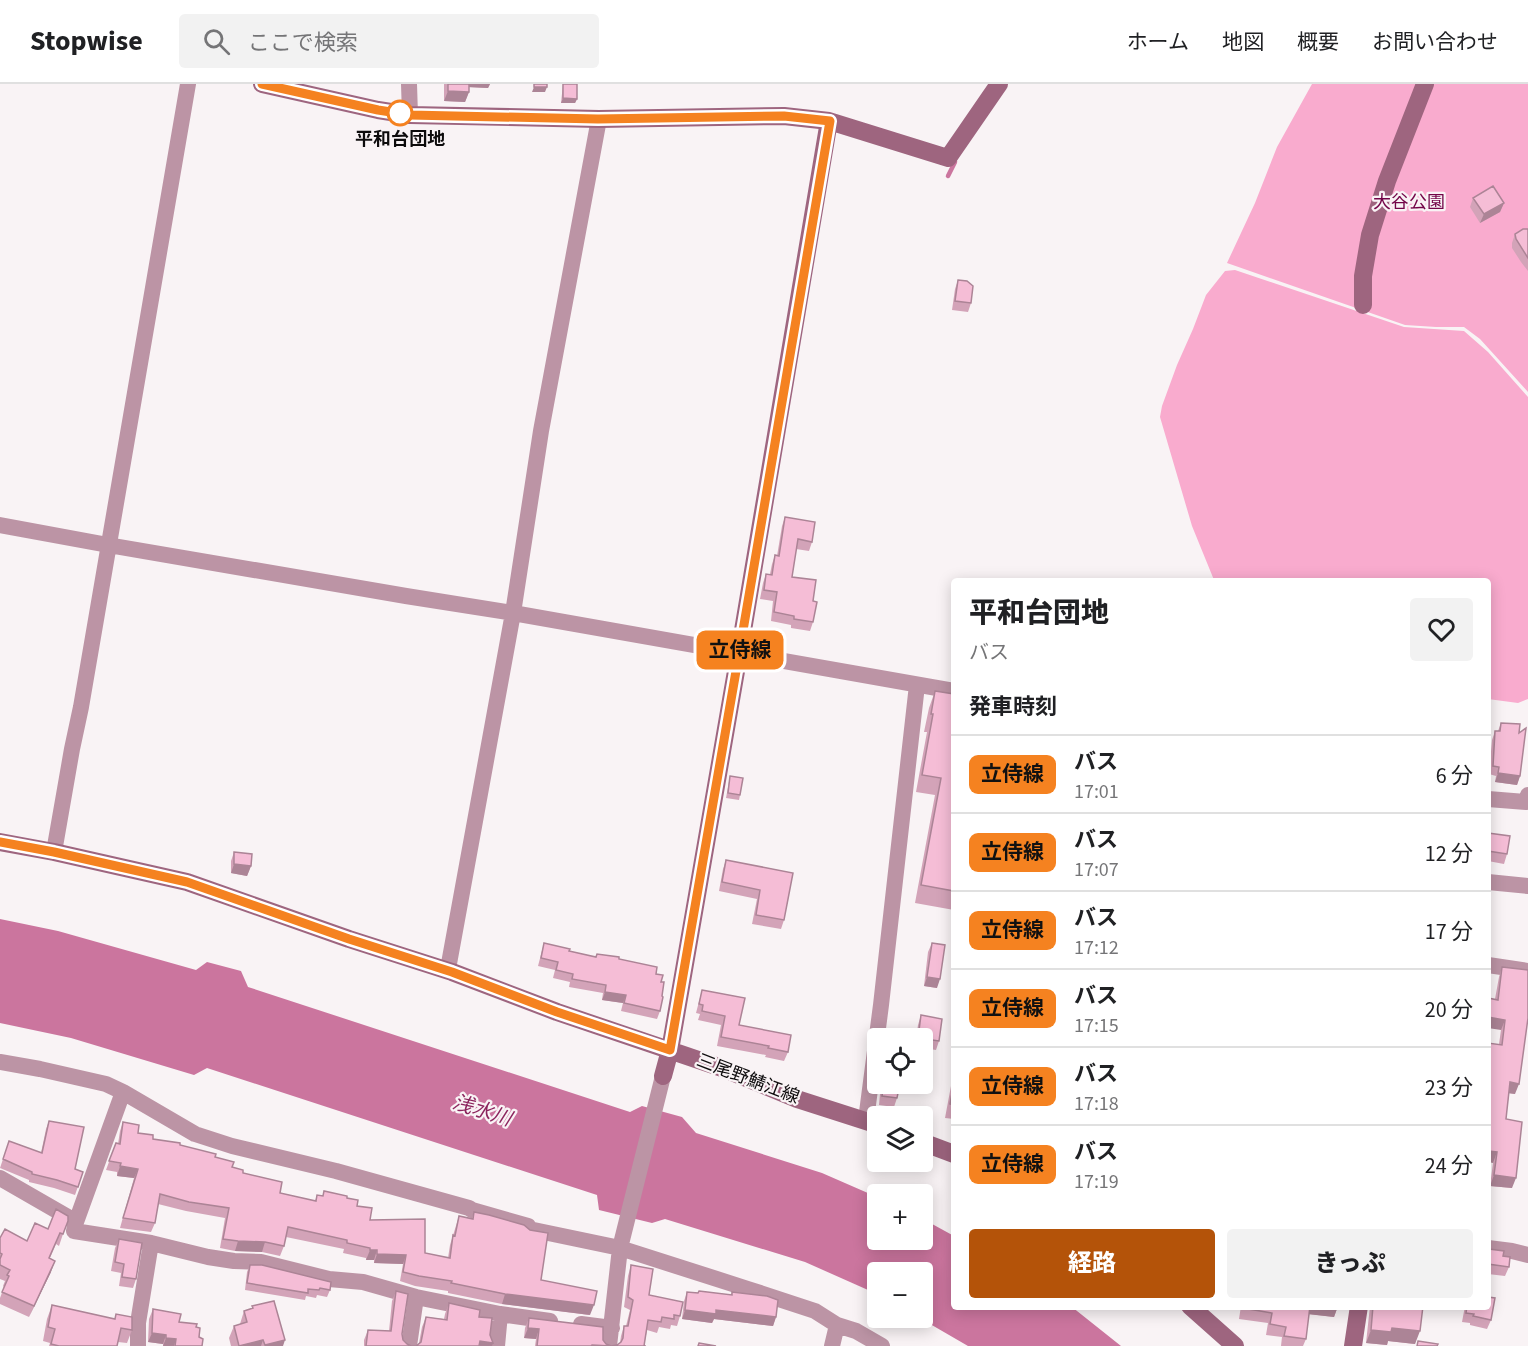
<!DOCTYPE html>
<html lang="ja">
<meta charset="utf-8">
<style>
:root{--surface:#fff;--page:#f2f2f2;--text:#202124;--muted:#757577;--line:#e0e0e0;--accent:#b45309}
body{margin:0;font-family:"Source Sans 3","Noto Sans JP",sans-serif;background:var(--page);color:var(--text);height:100vh;display:flex;flex-direction:column;font-size:22px;white-space:nowrap}
*{box-sizing:border-box;margin:0}
p{font-size:20px;color:var(--muted)}
.icon{flex:none;width:33px;height:33px;fill:none;stroke:currentColor;stroke-width:2;stroke-linecap:round;stroke-linejoin:round}
.map{position:relative;flex:1;overflow:hidden}
.drawer{position:absolute;left:951px;top:494px;width:540px;height:732px;display:flex;flex-direction:column;background:var(--surface);border-radius:6px;box-shadow:0 3px 15px #0003}
.drawer>*{flex:none}
.badge{padding:0 12px;border-radius:9px;font-size:21px;line-height:39px}
.tools{position:absolute;left:867px;top:944px;display:grid;gap:12px}
.tools a{display:grid;place-items:center;width:66px;height:66px;border-radius:6px;background:var(--surface);box-shadow:0 3px 15px #0003;font-size:30px}
.map>.badge{position:absolute;translate:-50% -50%;box-shadow:0 0 0 3px #fff}
h2{padding:0 18px;font-size:22px;line-height:54px}
.round{display:grid;place-items:center;flex:none;width:63px;height:63px;border-radius:6px;background:var(--page)}
.head{display:flex;align-items:center;justify-content:space-between;height:102px;padding:0 18px}
h1{font-size:28px;font-weight:800;line-height:45px}
.button{display:flex;gap:12px;margin-top:auto;padding:12px 18px}
.button a{flex:1;height:69px;border-radius:6px;background:var(--accent);color:#fff;font-size:24px;font-weight:800;line-height:69px;text-align:center}
.button a+a{background:var(--page);color:var(--text)}
ul{padding:0;list-style:none}
li{display:flex;align-items:center;gap:18px;height:78px;padding:0 18px;border-top:2px solid var(--line)}
li div{flex:1}
li b{display:block;font-size:22px}
li em{font-style:normal}
li .badge{min-width:66px;font-weight:700;text-align:center}
header{display:flex;align-items:center;gap:36px;box-sizing:border-box;height:84px;padding:0 30px;background:var(--surface);border-bottom:2px solid var(--line)}
header strong{font-size:28px}
nav{display:flex;gap:33px;margin-inline-start:auto;font-size:21px}
.search{width:420px;height:54px;background:var(--page);display:flex;align-items:center;gap:15px;box-sizing:border-box;padding:0 21px;border-radius:6px;color:var(--muted);font-size:22px}
.map>svg:first-child{display:block}
</style>
<header>
<strong>Stopwise</strong>
<div class="search"><svg class="icon" aria-label="search" viewBox="0 0 24 24"><circle cx="10" cy="10" r="6"/><path d="M15 15l6 6"/></svg>ここで検索</div>
<nav><a>ホーム</a><a>地図</a><a>概要</a><a>お問い合わせ</a></nav>
</header>
<div class="map">
<svg width="1528" height="1262" viewBox="0 0 1528 1262">
<rect width="100%" height="100%" fill="#f9f3f5"/>
<!-- green -->
<path fill="#f9abce" d="M1312,0H1528V308L1480,255L1464,243H1436L1405,241L1227,179L1255,119L1277,63Z
M1235,186L1404,243L1464,247L1488,268L1528,313V615L1518,619L1488,615V496H1214L1192,442L1160,333L1162,322L1177,281L1193,245L1206,211L1225,187Z"/>
<!-- water -->
<path fill="#cb759e" d="M0,835L58,847L196,886L207,878L241,887L248,903L630,1028L642,1022L682,1033L696,1049L822,1089L877,1113L878,1155H922L923,1135L954,1152V1222L1072,1223L1121,1262H968L918,1233H922V1188H878L877,1210L805,1178L665,1135L652,1139L599,1126L597,1111L207,984L194,991L71,954L0,939Z"/>
<g fill="none" stroke-linecap="round" stroke-linejoin="round">
<!-- stream -->
<path stroke="#cb759e" stroke-width="4.5" d="M948,92L955,78"/>
<!-- street -->
<path stroke="#bc94a5" stroke-width="16" d="M409,0L410,31
M0,441L108,461L406,512L513,529L954,607
M1488,715L1526,718L1528,711
M54,768L72,665L81,623L188,0
M1488,798L1528,802
M1488,881L1528,887
M452,888L448,885L513,529L541,347L599,35
M0,978L40,985L106,1000L123,1008L195,1050L232,1062L336,1087L469,1124L472,1126L528,1142L529,1145L620,1164L748,1205L815,1227L837,1241L856,1247L882,1262
M123,1008L76,1138L74,1147L151,1159L208,1173L234,1177L261,1178L329,1195L363,1198L416,1213L500,1230L550,1237
M866,1036L881,921L917,601
M0,1094L73,1136
M1488,1164L1512,1167L1528,1171
M581,1240L612,1244
M138,1262V1239L151,1159
M409,1262L416,1213
M497,1262L500,1230
M609,1262L620,1164L663,992
M832,1262L837,1241"/>
<!-- secondary -->
<path stroke="#9e657f" stroke-width="18" d="M262,0L378,26L410,31L599,35L784,32L829,37L948,74L999,0
M1363,221V192L1370,151L1387,97L1425,0
M0,758L54,768L187,798L349,855L452,888L557,928L722,984L797,1015L878,1041
M663,992L670,966L739,570L829,37
M922,1058L954,1070
M1190,1222L1235,1262
M1353,1262L1359,1222"/>
</g>
<!-- wall -->
<path fill="#d3a3b8" d="M444,0H490L488,4L469,3V8L465,18L444,17Z
M563,0H577V15L575,19H561Z
M1473,114L1504,119L1500,128L1480,139L1470,123Z
M1528,145V187L1521,178L1512,164V159L1515,150Z
M958,196L971,219L968,228L952,226L955,205Z
M785,433L812,458L809,467L796,465L792,493L813,517V538L810,547L791,544V541L771,537L773,517L760,515L763,499L766,490H770L772,480L775,471L777,472L782,442Z
M935,607L954,610V826L915,819L935,711L916,708L927,648H924L929,624Z
M1501,639L1519,649L1520,692L1517,701L1495,698L1496,692L1489,690L1492,656L1495,647H1498Z
M730,692L740,711L739,716L726,714Z
M1488,749L1507,770L1504,780L1488,777Z
M234,768L251,782L247,792L231,789V777Z
M726,776L793,789L784,836L781,845L752,840L757,815L719,807L723,785Z
M544,859L569,867L596,873L597,870L619,875L656,890L661,898L660,927L657,935L621,927L623,919L602,916L603,909L569,903L570,898L553,894L555,886L538,882Z
M932,859L937,904L924,902L928,868Z
M1502,883L1515,1010L1509,1009L1506,1035L1512,1104L1490,1102L1493,1079L1499,960L1501,946L1495,915L1499,893Z
M702,906L739,941L788,968L784,977L765,973L766,971L717,962L721,941L698,936L700,930L696,929Z
M921,931L939,957L936,966L922,964V954H916L918,941Z
M954,994V1035L945,1034L951,1002Z
M881,999H900L897,1014L894,1023L879,1021Z
M49,1037L75,1085L83,1088L75,1111L54,1104L29,1098V1096L0,1084L9,1057L41,1069L46,1045Z
M123,1038L138,1049L153,1055L180,1061L215,1073L280,1109L315,1117L317,1111L323,1112L324,1107L347,1114L357,1122L370,1136L425,1169L448,1174L450,1161L459,1132L472,1134L474,1128L541,1196L590,1231L502,1220L448,1209V1207L415,1202L400,1197L403,1180L374,1179V1176H366V1174L343,1169L344,1165L286,1153L284,1162L280,1172L262,1168L235,1167L220,1164L225,1134L186,1127L158,1120L155,1139L151,1148L120,1144L134,1094L117,1092V1088L106,1086L116,1059L118,1060L120,1047Z
M48,1145L63,1150L59,1162L56,1160L50,1174L51,1188L29,1233L0,1220V1214L4,1203L3,1202L5,1197L0,1195V1154L27,1157Z
M119,1155L136,1195L133,1204L119,1202L121,1189L111,1187L115,1164Z
M1488,1164L1503,1172L1509,1183L1505,1192L1488,1190Z
M250,1181L330,1206L327,1213L317,1211L316,1214L306,1212L305,1216L245,1206L247,1188Z
M631,1181L649,1211L680,1232L677,1242L671,1241L670,1245L659,1243L657,1249L647,1246L644,1262L617,1261L620,1259L621,1252L624,1242H626L630,1226L624,1223L628,1192Z
M396,1207L403,1256L407,1260L411,1262H364V1256L368,1246L389,1247L392,1217Z
M687,1208L731,1211L732,1208L776,1233L773,1242L714,1235L712,1239L682,1235L684,1217Z
M449,1219L479,1233L490,1251L416,1262L419,1259L422,1243L426,1233L444,1235L445,1230Z
M52,1221L115,1235L116,1230L132,1246L127,1259L118,1258L117,1262H49L50,1259L43,1257L47,1235Z
M252,1222L283,1262H231L229,1254L234,1242L240,1240L244,1227L252,1225Z
M1241,1222H1338L1334,1233L1309,1230L1306,1255L1303,1262H1281L1282,1253L1266,1251L1268,1239L1239,1235Z
M1370,1222H1423L1415,1260L1388,1257L1387,1261L1366,1259Z
M1465,1222H1488L1491,1236L1487,1245L1470,1241V1239L1462,1238Z
M153,1225L179,1238L196,1243L202,1262H163V1260L148,1258L149,1235Z
M529,1234L603,1256L606,1260L611,1262H535L536,1255L524,1254L525,1244Z"/>
<!-- shaded-wall -->
<path fill="#ac8496" d="M467,0H490L488,4L466,3Z
M534,3H547L545,8H532Z
M448,7L469,8L465,18L444,17Z
M563,14L577,15L575,19H561Z
M1504,119L1500,128L1480,139L1484,130Z
M1498,689L1520,692L1517,701L1495,698Z
M234,780L251,782L247,792L231,789Z
M927,893L940,895L937,904L924,902Z
M605,908L626,911L623,919L602,916Z
M1488,933L1505,936L1501,946L1488,944Z
M1510,998L1519,1000L1515,1010L1507,1009Z
M1488,1067L1497,1068L1493,1079L1488,1078Z
M120,1082L138,1085L134,1094L117,1092Z
M1494,1091L1516,1094L1512,1104L1490,1102Z
M238,1157L265,1158L262,1168L235,1167Z
M370,1166H377L374,1176H366Z
M377,1170L406,1171L403,1180L374,1179Z
M55,1177L51,1188L29,1233L34,1222Z
M505,1210L594,1221L590,1231L502,1220Z
M1310,1222H1338L1334,1233L1307,1230Z
M685,1226H716L776,1233L773,1242L714,1235L712,1239L682,1235Z
M528,1244L539,1245L536,1255L524,1254Z
M1392,1244L1420,1247L1415,1260L1388,1257L1387,1261L1366,1259L1371,1246Z
M152,1249L166,1251L163,1260L148,1258Z
M166,1254L176,1255L174,1262H163Z
M263,1256L261,1262H240Z
M285,1256L283,1262H265V1261Z
M480,1257L493,1259L492,1262H478Z"/>
<!-- building -->
<path fill="#f5bdd6" stroke="#ac8496" stroke-width="1.5" d="M448,0H469V8L448,7Z
M534,0H547V3H534Z
M563,0H577V15L563,14Z
M1493,102L1504,119L1484,130L1473,114Z
M1523,145H1528V174L1516,155L1515,150Z
M958,196L967,197L973,202L971,219L955,217Z
M785,433L815,438L812,458L798,455L792,493L816,496L813,517L817,518L813,538L794,535V532L774,528L777,508L764,506L766,490L772,491L775,471L779,472Z
M935,607L954,610V807L921,801L941,694L922,691L933,630H931Z
M1501,639L1520,640L1519,649L1526,644L1520,692L1498,689L1499,683L1493,682L1495,647H1500Z
M730,692L743,694L740,711L728,709Z
M1488,749L1510,752L1507,770L1488,767Z
M234,768L252,770L251,782L234,780Z
M726,776L793,789L784,836L756,831L760,806L722,798Z
M544,859L570,865L569,867L596,873L597,870L619,873V875L657,883L656,890L663,891L661,898H664L662,912L663,913L660,927L624,919L626,911L605,908L606,901L572,895L573,890L556,886L558,878L541,874Z
M932,859L945,861L940,895L927,893Z
M1502,883L1528,886V934L1519,1000L1510,998L1506,1035L1522,1038L1516,1094L1494,1091L1497,1068L1488,1067V959L1502,961L1505,936L1488,933V914L1498,916Z
M702,906L745,914L739,941L791,951L788,968L768,964L769,962L721,953L725,932L702,927L703,921L699,920Z
M921,931L942,935L939,957L918,954Z
M884,999H900L897,1014L882,1012Z
M954,999V1021L950,1020Z
M49,1037L84,1043L75,1085L83,1088L78,1103L57,1096L32,1090V1088L3,1075L9,1057L42,1069Z
M123,1038L139,1041L138,1049L153,1051V1055L180,1059V1061L216,1070L215,1073L234,1078L232,1083L243,1086V1089L282,1098L280,1109L316,1117L317,1111L323,1112L324,1107L347,1112V1114L358,1116L357,1122L372,1124L370,1136L425,1135V1169L450,1174L453,1151L455,1152L459,1132L473,1135L474,1128L489,1131L524,1141L530,1146L548,1149L541,1196L597,1207L594,1221L505,1210L451,1199L452,1197L419,1192L403,1188L406,1171L377,1170V1166H370V1164L347,1159V1156L288,1143L284,1162L265,1158L238,1157L223,1155L229,1124L189,1118L160,1110L155,1139L123,1134L138,1085L120,1082L121,1079L109,1077L116,1059L120,1060Z
M56,1125L68,1132V1137L63,1150L60,1149L49,1174L55,1177L34,1222L2,1208L9,1192L7,1191L10,1186L0,1181V1175L2,1170L0,1169V1154L5,1145L27,1157L35,1139L48,1145Z
M119,1155L142,1159L136,1195L122,1193L124,1180L115,1178Z
M1488,1164L1489,1165L1504,1167L1503,1172L1510,1173L1509,1183L1488,1180Z
M250,1181H262L331,1198L330,1206L320,1204L319,1206L308,1205V1209L247,1199Z
M631,1181L653,1185L649,1211L683,1218L680,1232L674,1231V1235L662,1233L661,1238L648,1236L644,1262H646H611L617,1261L621,1258L623,1254L624,1242H628L633,1216L628,1213Z
M396,1207L408,1210L402,1250L403,1256L407,1260L411,1262H366L368,1246L391,1247Z
M699,1207L732,1211V1208L767,1212L778,1216L776,1233L716,1226V1230L685,1226L687,1208L698,1209Z
M1488,1213L1495,1214L1491,1236L1473,1232L1474,1230L1466,1229L1467,1222H1488Z
M274,1217L285,1256L265,1261L263,1256L239,1262L234,1242L247,1238L244,1227L253,1224L252,1222Z
M449,1219L480,1226L479,1233L492,1234L490,1251L493,1259L480,1257L479,1262H411H416L421,1258L426,1233L447,1236Z
M52,1221L115,1235L116,1230L132,1233V1246L121,1244L117,1262H59L51,1260L55,1245L48,1243Z
M1243,1222H1310L1306,1255L1284,1252L1286,1243L1270,1240L1272,1229L1243,1224Z
M1373,1222H1423L1420,1247L1392,1244L1391,1248L1371,1246Z
M153,1225L181,1230L179,1238L197,1240L196,1243L200,1244L199,1253L203,1255L202,1262H175L176,1255L166,1254V1251L152,1249Z
M529,1234L603,1243V1256L606,1260L611,1262L592,1261L591,1262H537L539,1245L528,1244Z
M1418,1257L1438,1260L1437,1262H1417Z
M699,1259L716,1262H698Z"/>
<g fill="none" stroke-linecap="round" stroke-linejoin="round">
<defs>
<path id="line" d="M0,758L54,768L187,798L349,855L452,888L557,928L670,966L739,570L830,37L784,32L598,35L410,31L378,26L262,0"/>
</defs>
<!-- line casing -->
<use href="#line" stroke="#fff" stroke-width="14"/>
<!-- line -->
<use href="#line" stroke="#f58220" stroke-width="9"/>
</g>
<!-- markers -->
<circle fill="#fff" stroke="#f58220" stroke-width="3" cx="400" cy="29" r="12"/>
<g text-anchor="middle" dominant-baseline="central" stroke-width="4.5" stroke-linejoin="round" paint-order="stroke">
<!-- stop labels -->
<g font-size="18" font-weight="bold" fill="#0d0b0c" stroke="#f9f3f5">
<text x="400" y="55">平和台団地</text>
</g>
<!-- park labels -->
<g font-size="18" fill="#720448" stroke="#f9f3f5">
<text x="1409" y="118">大谷公園</text>
</g>
<!-- street labels -->
<g font-size="18" fill="#0d0b0c" stroke="#f9f3f5">
<text transform="translate(748 995) rotate(21)">三尾野鯖江線</text>
</g>
<!-- water labels -->
<g font-size="20" font-style="italic" fill="#8c255e" stroke="#f9f3f5">
<text transform="translate(482 1027) rotate(18)">浅水川</text>
</g>
</g>
</svg>
<div class="tools">
<a><svg class="icon" aria-label="locate" viewBox="0 0 24 24"><circle cx="12" cy="12" r="6"/><path d="M12 2v4M12 18v4M2 12h4M18 12h4"/></svg></a>
<a><svg class="icon" aria-label="layers" viewBox="0 0 24 24"><path d="M12 4l9 5-9 5-9-5zM3 14l9 5 9-5"/></svg></a>
<a>+</a>
<a>−</a>
</div>
<b class="badge" style="left:740px;top:566px;background:#f58220;color:#111">立侍線</b>
<section class="drawer">
<div class="head"><div><h1>平和台団地</h1><p>バス</p></div><a class="round"><svg class="icon" aria-label="heart" viewBox="0 0 24 24"><path d="M12 20l-8-8c-3-5 5-10 8-4 3-6 11-1 8 4z"/></svg></a></div>
<h2>発車時刻</h2>
<ul>
<li><span class="badge" style="background:#f58220;color:#111">立侍線</span><div><b>バス</b><p>17:01</p></div><em>6 分</em></li>
<li><span class="badge" style="background:#f58220;color:#111">立侍線</span><div><b>バス</b><p>17:07</p></div><em>12 分</em></li>
<li><span class="badge" style="background:#f58220;color:#111">立侍線</span><div><b>バス</b><p>17:12</p></div><em>17 分</em></li>
<li><span class="badge" style="background:#f58220;color:#111">立侍線</span><div><b>バス</b><p>17:15</p></div><em>20 分</em></li>
<li><span class="badge" style="background:#f58220;color:#111">立侍線</span><div><b>バス</b><p>17:18</p></div><em>23 分</em></li>
<li><span class="badge" style="background:#f58220;color:#111">立侍線</span><div><b>バス</b><p>17:19</p></div><em>24 分</em></li>
</ul>
<div class="button"><a>経路</a><a>きっぷ</a></div>
</section>
</div>
